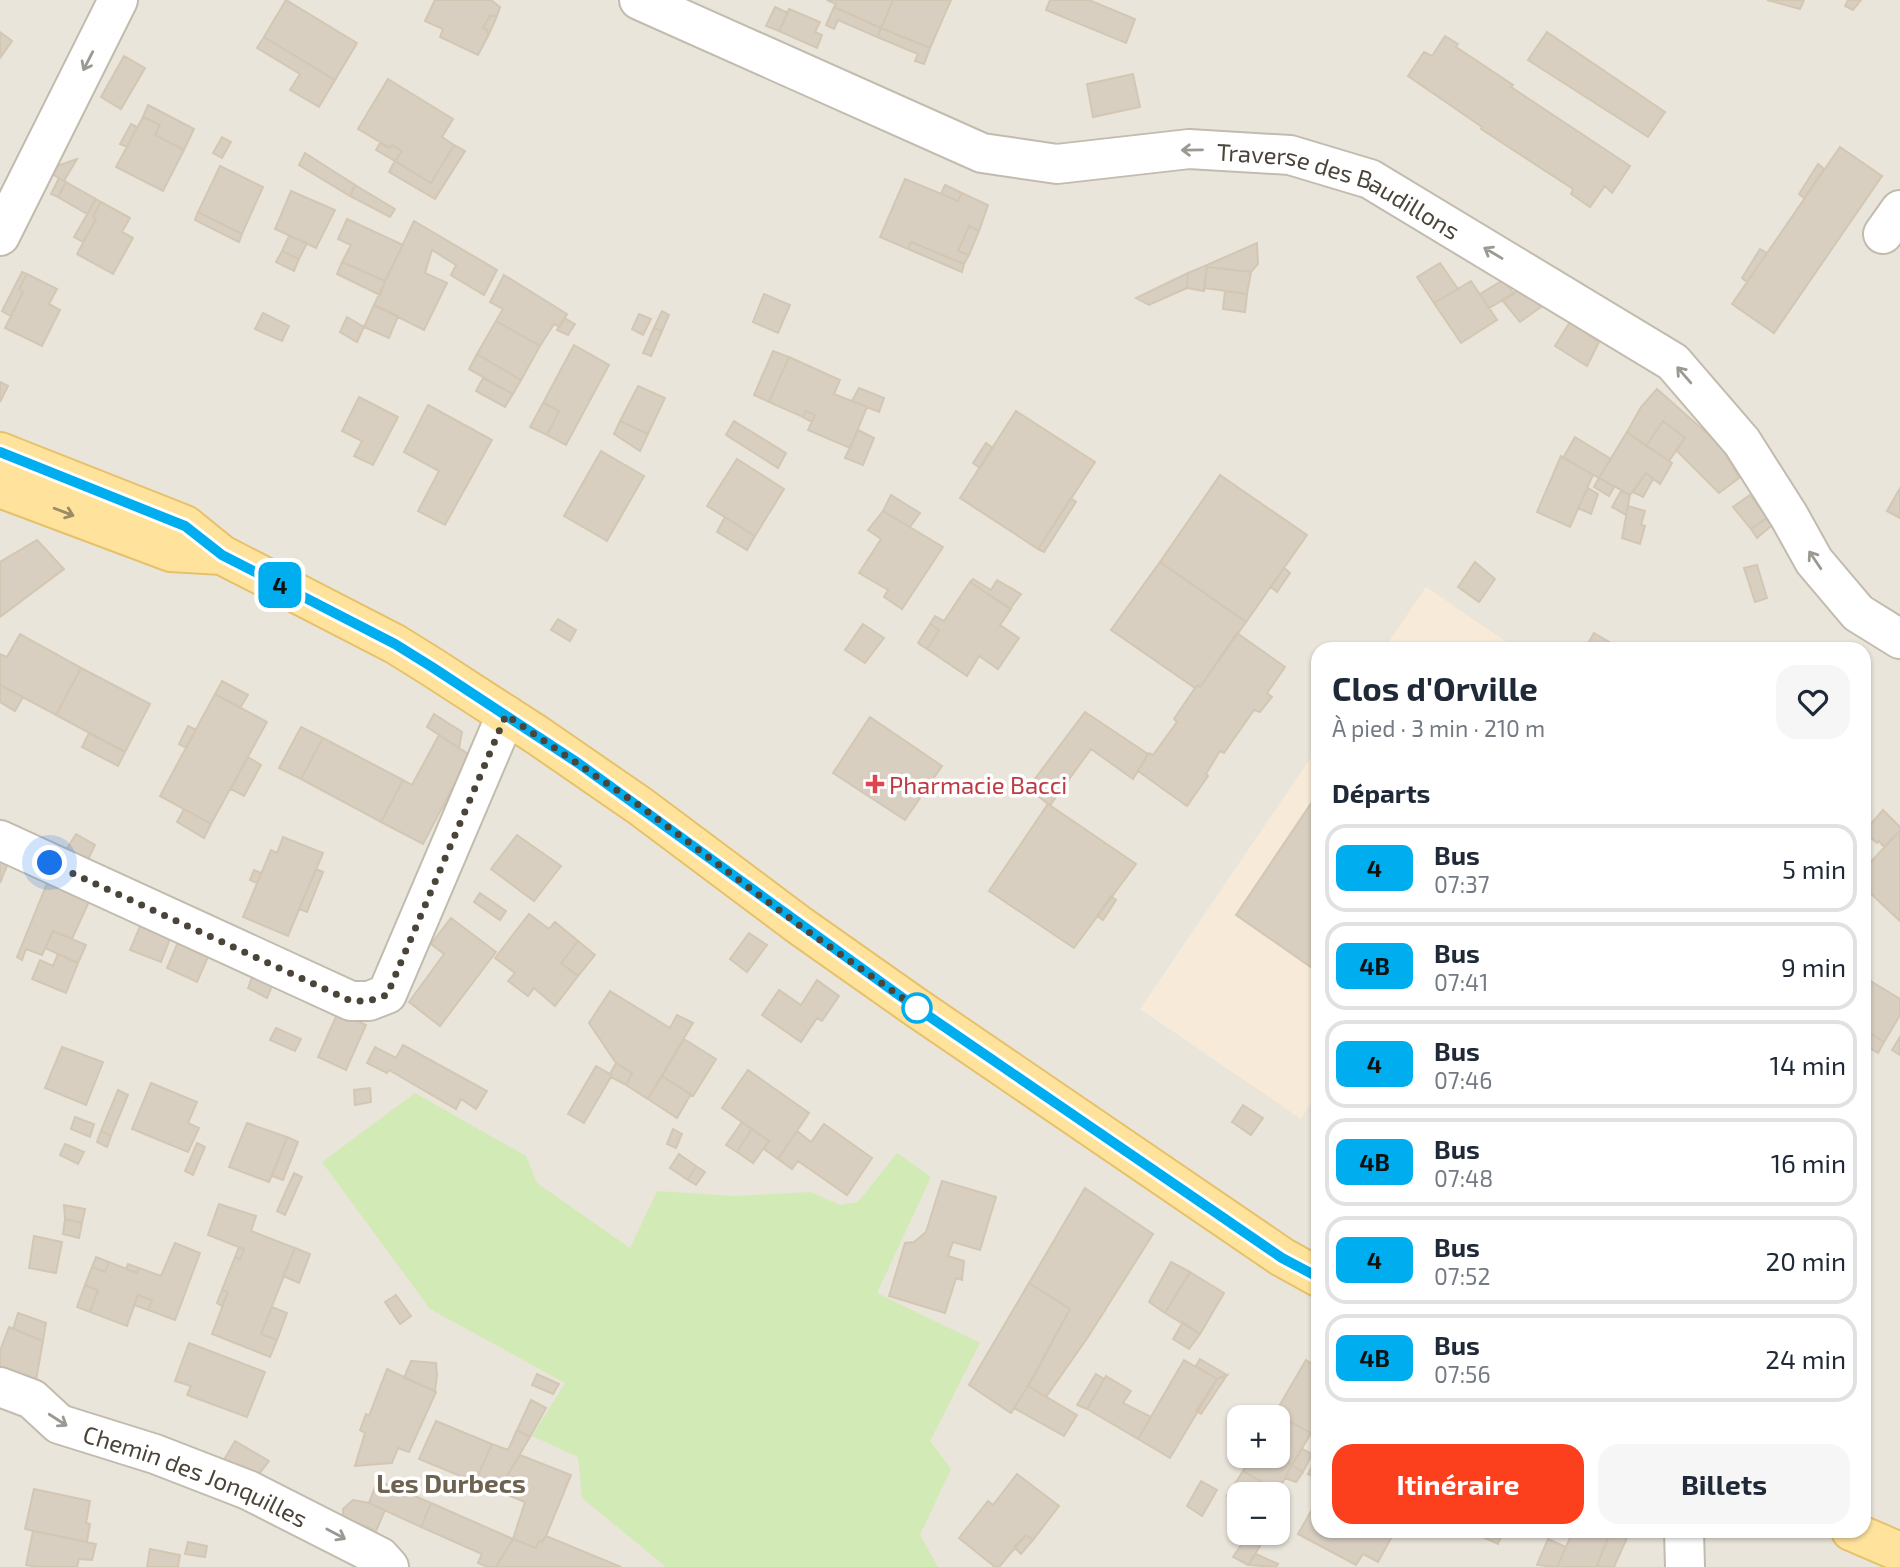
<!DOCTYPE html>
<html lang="fr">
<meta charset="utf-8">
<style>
:root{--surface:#fff;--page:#f6f6f7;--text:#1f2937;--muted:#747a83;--line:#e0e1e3;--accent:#fc3f1d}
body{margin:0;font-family:"Exo 2",sans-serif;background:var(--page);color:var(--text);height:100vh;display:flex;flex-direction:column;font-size:26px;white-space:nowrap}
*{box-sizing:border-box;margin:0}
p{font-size:23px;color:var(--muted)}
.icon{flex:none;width:38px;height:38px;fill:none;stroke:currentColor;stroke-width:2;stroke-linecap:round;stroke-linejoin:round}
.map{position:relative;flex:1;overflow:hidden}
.panel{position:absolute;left:1311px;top:642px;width:560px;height:896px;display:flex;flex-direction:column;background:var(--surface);border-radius:21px;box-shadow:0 2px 5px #0004}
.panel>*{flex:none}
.badge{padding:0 14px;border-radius:10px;font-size:24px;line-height:46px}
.fabs{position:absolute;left:1227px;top:1405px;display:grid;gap:14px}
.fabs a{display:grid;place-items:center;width:63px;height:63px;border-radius:14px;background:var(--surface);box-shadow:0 2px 5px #0004;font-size:35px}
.you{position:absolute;width:35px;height:35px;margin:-18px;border:5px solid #fff;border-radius:50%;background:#1a73e8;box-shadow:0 0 0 10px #1a73e833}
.map>.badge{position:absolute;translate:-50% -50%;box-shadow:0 0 0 4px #fff}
h2{padding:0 21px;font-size:26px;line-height:63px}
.round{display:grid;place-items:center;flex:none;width:74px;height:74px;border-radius:21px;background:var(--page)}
.overview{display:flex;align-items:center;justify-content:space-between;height:119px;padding:0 21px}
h1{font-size:33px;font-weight:700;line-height:52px}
.action{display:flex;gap:14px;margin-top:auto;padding:14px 21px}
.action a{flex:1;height:80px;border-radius:21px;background:var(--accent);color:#fff;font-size:28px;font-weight:700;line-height:80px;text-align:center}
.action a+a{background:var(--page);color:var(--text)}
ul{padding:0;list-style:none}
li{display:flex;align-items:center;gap:21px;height:88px;margin:0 14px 10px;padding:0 7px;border:4px solid var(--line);border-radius:21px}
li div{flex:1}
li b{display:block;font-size:26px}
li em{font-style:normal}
li .badge{min-width:77px;font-weight:700;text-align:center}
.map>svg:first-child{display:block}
</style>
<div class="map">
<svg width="1900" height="1567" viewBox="0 0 1900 1567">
<rect width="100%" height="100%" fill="#f6f3ec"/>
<!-- residential -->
<path fill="#eae5da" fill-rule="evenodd" d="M0,0H1900V1567H0ZM1318,649H1864V1531H1318ZM1239,1418H1278V1456H1239ZM1239,1494H1278V1533H1239Z"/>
<!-- commercial -->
<path fill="#f7ead8" d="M1426,587L1517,649H1384Z
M1318,747V1091L1301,1119L1140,1009Z"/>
<!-- green -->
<path fill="#d2eab5" d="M415,1093L526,1156L537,1183L630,1248L657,1191L734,1196L810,1192L840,1205L858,1202L897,1153L931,1177L877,1293L980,1343L930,1441L951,1469L920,1535L938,1567H666L582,1498L578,1457L532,1436L565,1383L430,1309L322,1162Z"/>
<!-- building -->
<path fill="#d8cfc1" stroke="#d3c7b4" stroke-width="2" d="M286,0L357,43L335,80L264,37Z
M435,0H491L500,7L497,16H490L483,28L487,30L488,36L478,55L440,37L443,29L425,21Z
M827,0H893L881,28L834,7L836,4Z
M893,0H951L930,48L881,28Z
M1050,0H1089L1135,19L1126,43L1046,10Z
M1767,0H1804L1800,9Z
M1848,0H1861L1853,10L1845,6Z
M775,7L788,13L779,31L766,26Z
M834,7L881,28L877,37L838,20L834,29L826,25Z
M789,9L820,22L815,32L822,35L817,48L779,31Z
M490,16H497L488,36L487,30L483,28Z
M881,28L930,48L924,64L915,61L918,54L877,37Z
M0,32L12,41L0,58Z
M1547,32L1665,112L1648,137L1528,60Z
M1445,36L1458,44L1456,47L1513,85L1511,87L1630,166L1612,193L1605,186L1590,207L1571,194L1573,189L1481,129L1482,127L1408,76L1424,52L1432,56Z
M264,37L335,80L319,107L290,90L300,74L257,48Z
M124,56L145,68L121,109L101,97Z
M1133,74L1140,107L1093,117L1087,84Z
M388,79L453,119L442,137L454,145L431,183L395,161L402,151L392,145L390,148L358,129Z
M148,105L194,129L184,150L155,135L160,125L143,117Z
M143,117L160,125L155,135L184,150L163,191L116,167Z
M131,124L137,127L127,147L120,144Z
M222,137L231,142L222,158L213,153Z
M380,143L390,148L392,145L402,151L395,161L376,150Z
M454,145L465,151L435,199L389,172L395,161L431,183Z
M1840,147L1882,176L1774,333L1732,304Z
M305,153L355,185L350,196L299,165Z
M77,159L64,181L45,170Z
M1818,164L1824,169L1804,198L1799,194Z
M220,166L263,187L242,234L198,212Z
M59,178L66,182L58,197L51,194Z
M905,179L958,201L962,193L988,205L979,231L969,226L958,251L969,255L964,264L911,242L908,249L880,237Z
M66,182L96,199L87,214L58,197Z
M355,185L395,209L390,217L350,196Z
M945,185L962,193L958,201L941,194Z
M291,191L335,210L316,248L275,229Z
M96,199L101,202L93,216L96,219L83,242L74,237Z
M101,202L130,218L122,232L133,238L113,274L77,254L96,219L93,216Z
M198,212L242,234L239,242L195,220Z
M347,219L403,245L385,281L342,262L351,245L338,239Z
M414,221L497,270L484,295L451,275L456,265L432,250L425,273L447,283L424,330L374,305Z
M969,226L979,231L969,255L958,251Z
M289,236L307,243L299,259L282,251Z
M911,242L964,264L962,272L908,249Z
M1257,243L1258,264L1251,272L1207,267V265Z
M1760,249L1767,253L1747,282L1742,278Z
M282,251L299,259L294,271L276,262Z
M342,262L385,281L380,295L337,274Z
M1440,263L1458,289L1434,303L1417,277Z
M1207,265L1204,291L1187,288L1188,273Z
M1207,267L1251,272L1247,294L1204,288Z
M22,272L27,274L19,289L23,292L11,316L2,311Z
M1188,273L1187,288L1149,305L1136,298Z
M27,274L57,289L49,304L60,310L42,346L5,328L23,292L19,289Z
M504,275L567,314L560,327L554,324L540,346L496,321L503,309L490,302Z
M1503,280L1514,294L1489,308L1480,294Z
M1471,281L1497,320L1461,343L1434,303Z
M1520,289L1545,304L1520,322L1502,300Z
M1225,291L1247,294L1245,312L1223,309Z
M764,294L790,305L778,333L753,322Z
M374,305L398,316L389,338L364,327Z
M662,311L669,315L662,331L654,328Z
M263,313L289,326L282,341L255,329Z
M639,314L651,319L643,335L632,329Z
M347,317L364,327L357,342L340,332Z
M564,318L575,324L568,335L557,330Z
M496,321L540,346L521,380L477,354Z
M1570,322L1599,342L1587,366L1555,346Z
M654,328L662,331L651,356L643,353Z
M574,345L609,365L566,445L547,435L559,411L543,403Z
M773,351L789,357L769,402L754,395Z
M477,354L521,380L513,394L469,369Z
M789,357L840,380L834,394L867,407L850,448L808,430L815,415L806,411L803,417L769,402Z
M483,378L513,394L505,407L476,391Z
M0,382L8,386L0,402Z
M638,386L665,398L648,434L620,421Z
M859,388L884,398L879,412L852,401Z
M1657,389L1721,446L1739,478L1719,493L1676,450L1685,438L1663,421L1646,446L1627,432L1641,407Z
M359,397L398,417L373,465L354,456L362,441L342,431Z
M543,403L559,411L547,435L530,427Z
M428,405L492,440L445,525L418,511L439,471L404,452Z
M806,411L815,415L812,422L803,417Z
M1016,411L1095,462L1038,549L960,498Z
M620,421L648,434L640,451L614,434Z
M734,421L786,453L778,468L726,435Z
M1663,421L1685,438L1669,461L1646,446Z
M858,430L874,438L863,465L845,458Z
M1627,432L1672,463L1660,484L1646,473L1630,495L1599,478Z
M1575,437L1611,459L1599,478L1563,458Z
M986,443L993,448L980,468L973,463Z
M601,451L644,476L607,541L564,516Z
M1561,456L1593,475L1570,527L1537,512Z
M737,459L784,489L755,536L707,506Z
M1646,473L1653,479L1643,497L1633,492Z
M1220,475L1307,535L1246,622L1160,562Z
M1599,478L1614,487L1609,496L1594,487Z
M1588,488L1598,494L1591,514L1578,508Z
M1900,488V518L1887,511Z
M1621,491L1630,495L1626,515L1612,507Z
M891,495L920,513L910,527L883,511Z
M1750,495L1767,518L1751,529L1733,507Z
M1071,498L1076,502L1044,552L1038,549Z
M1628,506L1645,511L1641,525L1645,526L1640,544L1622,538Z
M883,511L943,547L902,609L884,597L888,590L859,573L881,539L868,530Z
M725,517L755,536L747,550L717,532Z
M1767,518L1772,525L1757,538L1751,529Z
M37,540L64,569L0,617V562Z
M1160,562L1246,622L1200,687L1198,685L1195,688L1111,630Z
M1475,562L1495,579L1479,602L1458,587Z
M1757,565L1767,598L1755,602L1744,568Z
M1284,568L1290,573L1277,592L1271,587Z
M973,579L991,590L997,580L1021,594L1010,609L970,582Z
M970,582L1011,609L1000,625L1019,638L998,669L979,656L967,676L927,649L939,630L930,624L935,616L944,621Z
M558,619L576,630L570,641L551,630Z
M863,624L884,638L865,663L845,650Z
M930,624L939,630L927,649L918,643Z
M1237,633L1285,667L1267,693L1272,697L1260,712L1254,710L1224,753L1220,751L1206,774L1208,776L1187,806L1138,771L1149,753L1153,755L1177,722L1174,719L1195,688L1198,685L1200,687Z
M1594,633L1621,649H1585Z
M20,634L81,668L56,715L0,685V654L7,657Z
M81,668L150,704L125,752L56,715Z
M222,681L248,695L240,708L215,694Z
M0,685L23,697L15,711L0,702Z
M215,694L267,722L211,824L160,796Z
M1085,712L1148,754L1133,779L1091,749L1051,804H1048L1028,788Z
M434,714L462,732L459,748L427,727Z
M870,717L942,766L905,820L833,773Z
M188,726L196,730L186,748L179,744Z
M301,727L323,738L301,779L279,768Z
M89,733L125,752L118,766L82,747Z
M439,735L470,755L423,844L381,822L403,780L412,785Z
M323,738L403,780L381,822L301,779Z
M248,757L261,765L244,796L231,789Z
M1318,793V972L1236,915Z
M1048,804L1136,864L1074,948L989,891Z
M184,809L211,824L204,838L177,822Z
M1883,810L1900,827V831L1884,847L1879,841L1877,843L1864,832Z
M1900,831V921L1864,887V869Z
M76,834L95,845L86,864L64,853Z
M517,835L561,866L534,901L491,869Z
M283,837L323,853L288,936L243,917L271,850L277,853Z
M0,854L10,858L0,883Z
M316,869L323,872L307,912L299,909Z
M254,870L261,873L257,883L250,880Z
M50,876L92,895L72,939L53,931L42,955L26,949L22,960L17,957Z
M480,893L506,911L500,920L474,902Z
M1111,896L1116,900L1103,920L1097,916Z
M529,914L549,929L555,922L578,941L561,963L578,976L555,1006L534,988L528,996L508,981L515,973L495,958Z
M144,917L173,931L161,962L130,950Z
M451,918L496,952L440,1026L409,1002L444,954L431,944Z
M53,931L86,945L78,963L45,948Z
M749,933L767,945L747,972L730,959Z
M181,935L211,950L197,982L167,968Z
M578,941L595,955L578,976L561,963Z
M58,954L78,963L66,993L32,979L40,960L53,966Z
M252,977L272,986L267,998L248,988Z
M1864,977L1900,999V1015L1884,1042L1864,1029Z
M817,980L839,996L822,1021L817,1018L801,1042L762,1015L779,990L801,1005Z
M610,991L670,1028L677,1015L693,1023L648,1099L626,1085L632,1073L616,1063L589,1023Z
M338,1012L366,1025L346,1070L318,1057Z
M276,1028L301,1039L295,1051L270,1040Z
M1864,1029L1884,1042L1878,1053L1864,1044Z
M1900,1037V1055L1892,1050Z
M684,1039L716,1059L693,1096L662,1076Z
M403,1045L487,1091L476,1109L461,1099L456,1109L389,1070L387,1073L367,1063L375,1047L396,1058Z
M62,1047L103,1062L86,1105L45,1088Z
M616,1063L632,1073L626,1085L611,1077L610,1074Z
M596,1066L612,1075L584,1123L568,1114Z
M748,1070L809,1113L778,1159L764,1149L769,1141L722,1108Z
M662,1076L691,1094L677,1118L648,1099Z
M151,1083L197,1102L188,1123L199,1128L188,1152L132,1129Z
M370,1088L371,1102L355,1105L354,1090Z
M118,1090L128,1095L111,1136L101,1131Z
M1243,1105L1263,1118L1251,1135L1232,1122Z
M75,1117L94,1124L90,1137L71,1129Z
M742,1122L752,1129L737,1152L726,1145Z
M247,1123L287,1137L269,1182L229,1167Z
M824,1124L872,1158L847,1195L798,1161L792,1169L778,1159L797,1131L811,1142Z
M673,1129L682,1134L676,1148L667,1144Z
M752,1129L769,1141L753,1163L737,1152Z
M101,1131L111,1136L107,1147L97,1142Z
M287,1137L298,1142L283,1180L272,1176Z
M197,1143L205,1147L193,1175L185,1171Z
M65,1144L84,1152L78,1164L60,1155Z
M679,1154L696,1166L688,1180L670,1168Z
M696,1166L705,1172L696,1185L688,1180Z
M294,1173L302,1177L285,1215L277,1211Z
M942,1181L996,1197L980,1250L953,1242L948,1256L964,1261L962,1280L956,1278L945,1313L889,1296L905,1243L914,1242L926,1232Z
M1085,1188L1153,1234L1088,1337L1046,1397L1028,1386L1070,1309L1029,1283Z
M219,1204L256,1216L251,1231L295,1248L261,1334L277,1340L270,1357L212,1334L228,1292L222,1290L235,1257L240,1259L244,1249L208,1235Z
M64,1205L85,1209L82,1223L65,1219Z
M65,1219L82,1223L79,1238L63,1234Z
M34,1236L62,1242L56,1273L29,1268Z
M175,1243L200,1253L175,1320L148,1310L152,1300L138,1295L127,1326L90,1312L98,1290L85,1285L92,1267L105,1272L109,1262L137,1273L139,1268L161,1276Z
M239,1247L244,1249L240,1259L235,1257Z
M295,1248L310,1254L299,1283L283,1276Z
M96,1257L109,1262L105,1272L92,1267Z
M1171,1262L1190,1272L1165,1313L1149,1302Z
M128,1264L139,1268L137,1273L126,1269Z
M1190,1272L1224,1293L1200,1334L1165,1313Z
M1029,1283L1070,1309L1033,1378L1011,1413L969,1385Z
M85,1285L98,1290L90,1312L77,1307Z
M222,1290L228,1292L222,1306L217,1303Z
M138,1295L152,1300L148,1310L134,1305Z
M396,1295L411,1316L400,1324L385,1302Z
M272,1307L287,1313L277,1340L261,1334Z
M18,1313L46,1323L43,1341L13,1329Z
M1183,1322L1200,1334L1189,1349L1173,1339Z
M9,1327L43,1341L34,1391L0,1379V1351Z
M189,1343L265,1372L247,1417L187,1395L191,1386L175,1381Z
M1200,1359L1227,1375L1217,1379L1196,1366Z
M1184,1360L1217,1379L1170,1458L1138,1439Z
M1306,1360L1318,1368V1422L1311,1433L1275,1413Z
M411,1361L436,1363L437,1375L435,1391L404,1378Z
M387,1369L436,1392L409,1452L398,1448L392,1463L355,1466L365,1433L360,1430L366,1414L369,1416Z
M537,1374L559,1384L553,1394L532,1385Z
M1096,1374L1104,1379L1087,1409L1077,1405Z
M1227,1375L1201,1414L1196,1411L1217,1379Z
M1106,1376L1131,1391L1123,1403L1151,1417L1138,1439L1087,1409Z
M1028,1386L1077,1415L1064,1436L1014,1408Z
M531,1400L546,1408L530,1437L517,1430Z
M1275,1413L1311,1433L1292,1465L1276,1456L1278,1418H1272Z
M436,1421L492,1444L475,1482L419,1459Z
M1318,1422V1437L1311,1433Z
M517,1430L530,1437L498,1491L475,1482L492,1444L508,1450Z
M235,1441L269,1461L255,1479L221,1465Z
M1302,1449L1312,1454L1303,1472L1292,1465Z
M520,1455L571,1475L546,1536L542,1542L539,1541L536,1548L513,1539L525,1502L498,1491Z
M1251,1456H1276L1292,1465L1278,1491L1243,1471Z
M1317,1457L1318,1458V1479L1308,1474Z
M1292,1465L1303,1472L1296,1482L1285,1478Z
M1243,1471L1278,1491L1276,1494H1239V1503L1227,1496Z
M1017,1474L1059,1506L1033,1540L1026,1535L999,1567H995L959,1538L988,1501L993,1505Z
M1201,1481L1217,1490L1202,1516L1187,1506Z
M376,1484H388L431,1503L421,1527L369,1503Z
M34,1489L90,1501L86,1523L90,1524L87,1542L25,1529Z
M1318,1499V1531H1395L1378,1562L1363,1554L1356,1565L1298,1534Z
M353,1500L369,1503L385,1510L376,1531L343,1517V1509Z
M431,1503L513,1539L496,1567H488L478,1563L482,1554L421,1527Z
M33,1531L96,1544L92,1560L79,1559L77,1567H38L26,1565Z
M1470,1531H1502L1503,1532L1498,1544Z
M1573,1531H1611L1597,1565L1602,1567H1557Z
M1611,1531H1630L1614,1567H1602L1597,1565Z
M1026,1535L1033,1540L1021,1554L1014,1547Z
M546,1536L621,1567H496L513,1539L536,1548L539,1541L542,1542Z
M1246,1538L1260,1546L1248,1565L1233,1557Z
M1548,1539L1566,1547L1557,1567L1537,1565Z
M188,1542L207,1546L205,1557L185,1554Z
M150,1549L180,1555L178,1567H147Z
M1256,1554L1278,1564L1276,1567L1248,1565Z"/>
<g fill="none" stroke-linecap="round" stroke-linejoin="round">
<defs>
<g id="minor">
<path id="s1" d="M639,0L982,153L1057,164L1189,149L1290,155L1370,179L1673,362L1742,442L1789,516L1814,561L1858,613L1900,639"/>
<path d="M1883,234L1900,210"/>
<path d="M0,236L118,0"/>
<path d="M0,840L351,1001H369L387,994L506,715"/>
<path id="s2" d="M0,1387L32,1399L59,1424L155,1454L248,1490L380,1557L389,1567"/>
<path d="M1684,1531L1685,1567"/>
</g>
<path id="major" d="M0,452L185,525L222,555L395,644L432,667L537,735L640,806L799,925L914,1006L1282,1257L1318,1277
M0,488L171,552L222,555
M1851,1531L1900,1552"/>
</defs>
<!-- minor casing -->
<use href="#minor" stroke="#c2bbae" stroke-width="42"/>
<!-- major casing -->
<use href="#major" stroke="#e6c16a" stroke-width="42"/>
<!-- minor -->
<use href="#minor" stroke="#fff" stroke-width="38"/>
<!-- major -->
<use href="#major" stroke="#ffe39c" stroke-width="38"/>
</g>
<!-- one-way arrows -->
<defs><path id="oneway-shaft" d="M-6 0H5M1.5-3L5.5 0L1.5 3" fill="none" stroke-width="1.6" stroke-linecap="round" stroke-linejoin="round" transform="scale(1.75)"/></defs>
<g stroke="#9c9892">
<use href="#oneway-shaft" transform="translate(88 61) rotate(117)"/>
<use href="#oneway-shaft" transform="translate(1192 150) rotate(179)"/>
<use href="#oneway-shaft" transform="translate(1493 253) rotate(-149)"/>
<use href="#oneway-shaft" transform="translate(1684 375) rotate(-131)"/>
<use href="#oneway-shaft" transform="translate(1815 560) rotate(-124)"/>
<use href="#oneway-shaft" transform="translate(58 1420) rotate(33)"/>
<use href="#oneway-shaft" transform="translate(336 1534) rotate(28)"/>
</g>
<use stroke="#9c8c66" href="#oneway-shaft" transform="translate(64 512) rotate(21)"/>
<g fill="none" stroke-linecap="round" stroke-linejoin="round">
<defs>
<path id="line" d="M0,452L185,526L222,555L395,644L432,667L578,763L914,1006L1282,1258L1318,1277"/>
</defs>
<!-- line casing -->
<use href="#line" stroke="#fff" stroke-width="16"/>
<!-- line -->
<use href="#line" stroke="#00adee" stroke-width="10"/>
<!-- walk -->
<path stroke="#4b4439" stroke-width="7" stroke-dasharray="0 12.6" d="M50,863L351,1001H369L387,995L506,715L640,806L799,925L917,1008"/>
</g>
<!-- markers -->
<path fill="#e0444e" stroke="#fff" stroke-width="2.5" d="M871.5 773.5h7v7h7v7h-7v7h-7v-7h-7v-7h7z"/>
<circle fill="#fff" stroke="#00adee" stroke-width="3.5" cx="917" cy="1008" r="14"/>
<g text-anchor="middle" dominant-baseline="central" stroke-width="7" stroke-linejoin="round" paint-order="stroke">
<!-- street labels -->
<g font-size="24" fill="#4b4439" stroke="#fff">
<text stroke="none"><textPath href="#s1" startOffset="742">Traverse des Baudillons</textPath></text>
<text stroke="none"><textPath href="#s2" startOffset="217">Chemin des Jonquilles</textPath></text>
</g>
<!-- health labels -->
<g font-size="24" fill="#be3a42" stroke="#fff" text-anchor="start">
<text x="889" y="784">Pharmacie Bacci</text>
</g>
<!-- neighbourhood labels -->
<g font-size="26" font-weight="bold" fill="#6e6250" stroke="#fff">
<text x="451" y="1482">Les Durbecs</text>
</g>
</g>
</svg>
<div class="fabs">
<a>+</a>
<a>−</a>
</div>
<div class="you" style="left:50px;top:863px"></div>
<b class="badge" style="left:280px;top:585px;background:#00adee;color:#111">4</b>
<section class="panel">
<div class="overview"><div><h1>Clos d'Orville</h1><p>À pied · 3 min · 210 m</p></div><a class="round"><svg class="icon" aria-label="heart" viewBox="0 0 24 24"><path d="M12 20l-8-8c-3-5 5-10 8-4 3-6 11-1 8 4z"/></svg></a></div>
<h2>Départs</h2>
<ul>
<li><span class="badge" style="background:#00adee;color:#111">4</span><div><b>Bus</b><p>07:37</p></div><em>5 min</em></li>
<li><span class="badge" style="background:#00adee;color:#111">4B</span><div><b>Bus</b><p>07:41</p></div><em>9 min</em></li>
<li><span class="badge" style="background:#00adee;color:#111">4</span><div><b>Bus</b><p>07:46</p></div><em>14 min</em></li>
<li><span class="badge" style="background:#00adee;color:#111">4B</span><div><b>Bus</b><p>07:48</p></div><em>16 min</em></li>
<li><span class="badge" style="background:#00adee;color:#111">4</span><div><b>Bus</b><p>07:52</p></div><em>20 min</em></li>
<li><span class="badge" style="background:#00adee;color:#111">4B</span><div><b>Bus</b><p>07:56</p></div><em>24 min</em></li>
</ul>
<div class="action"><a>Itinéraire</a><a>Billets</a></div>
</section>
</div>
